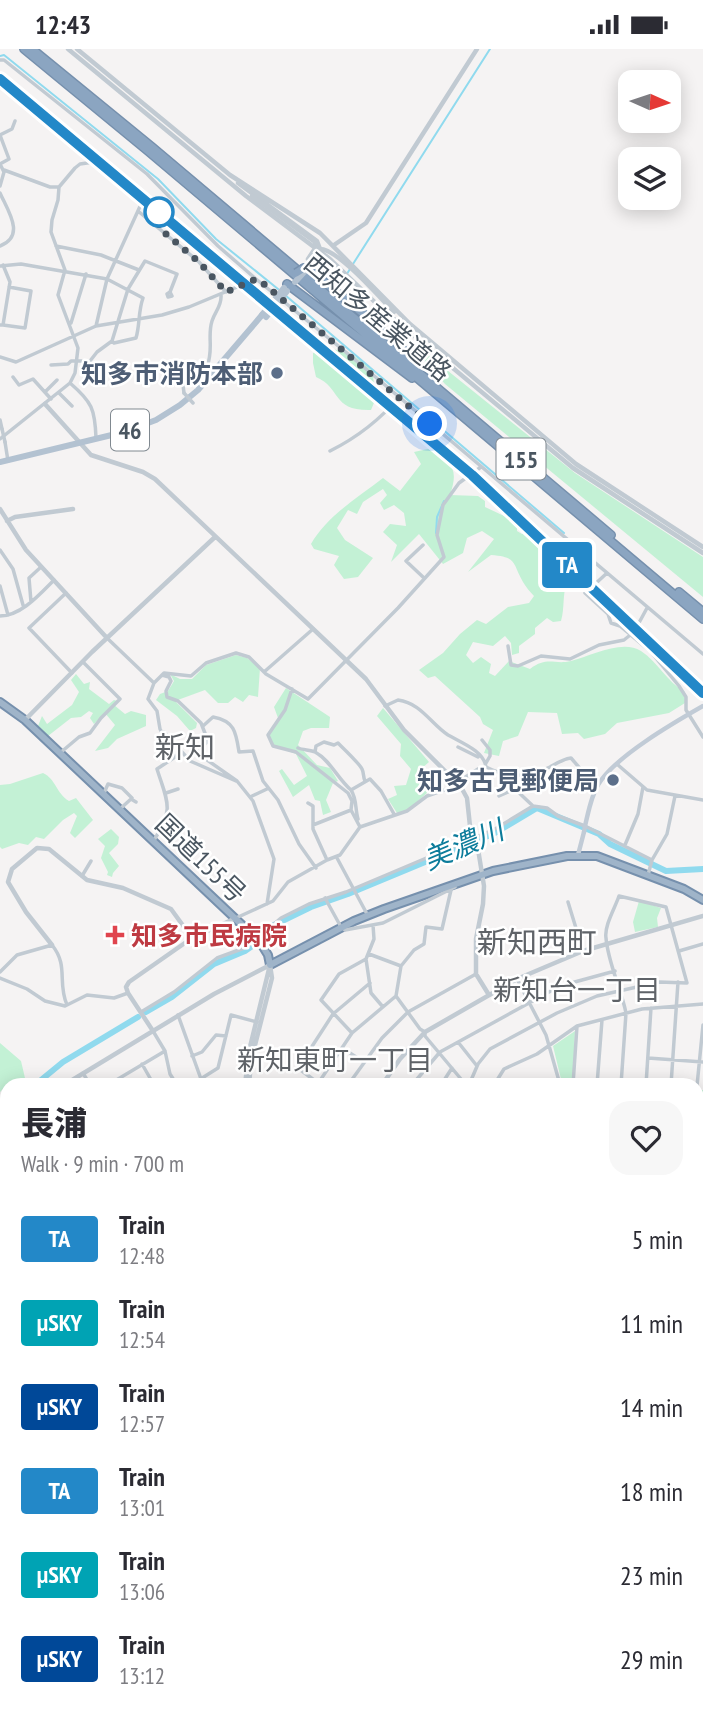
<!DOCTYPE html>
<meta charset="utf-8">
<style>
:root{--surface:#fff;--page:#f7f7f7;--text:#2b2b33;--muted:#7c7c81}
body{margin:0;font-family:"PT Sans Narrow","Noto Sans JP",sans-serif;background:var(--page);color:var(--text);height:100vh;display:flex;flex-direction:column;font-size:26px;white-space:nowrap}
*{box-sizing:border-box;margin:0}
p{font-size:23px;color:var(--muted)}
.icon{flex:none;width:38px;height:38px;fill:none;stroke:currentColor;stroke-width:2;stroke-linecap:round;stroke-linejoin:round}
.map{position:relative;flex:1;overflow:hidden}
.panel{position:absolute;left:0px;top:1029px;width:704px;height:637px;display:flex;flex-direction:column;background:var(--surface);border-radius:21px 21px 0 0;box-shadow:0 4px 18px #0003}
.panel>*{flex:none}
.badge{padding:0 14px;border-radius:5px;font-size:24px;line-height:46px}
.needle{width:46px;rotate:93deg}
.buttons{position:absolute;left:618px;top:21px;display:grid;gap:14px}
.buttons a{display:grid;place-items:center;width:63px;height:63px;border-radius:14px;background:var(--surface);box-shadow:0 4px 18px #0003;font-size:35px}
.you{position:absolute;width:35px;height:35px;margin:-18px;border:5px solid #fff;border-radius:50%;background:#1a73e8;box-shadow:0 0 0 10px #1a73e833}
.map>.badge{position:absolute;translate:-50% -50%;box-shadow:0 0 0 4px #fff}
.round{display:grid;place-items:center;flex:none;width:74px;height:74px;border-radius:21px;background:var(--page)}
.headline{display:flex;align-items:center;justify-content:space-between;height:119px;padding:0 21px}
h1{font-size:33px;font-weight:800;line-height:52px}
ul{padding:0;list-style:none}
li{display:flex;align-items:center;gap:21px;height:84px;padding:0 21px}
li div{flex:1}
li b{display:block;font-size:26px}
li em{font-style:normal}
li .badge{min-width:77px;font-weight:700;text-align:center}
.status{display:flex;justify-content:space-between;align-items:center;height:49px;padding:0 35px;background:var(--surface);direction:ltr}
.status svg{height:19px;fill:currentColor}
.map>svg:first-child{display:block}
</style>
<div class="status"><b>12:43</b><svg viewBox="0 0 49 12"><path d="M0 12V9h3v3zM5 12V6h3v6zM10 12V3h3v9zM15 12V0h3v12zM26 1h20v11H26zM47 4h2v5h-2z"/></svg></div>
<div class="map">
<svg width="703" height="1666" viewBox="0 0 703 1666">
<rect width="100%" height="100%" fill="#f5f3f3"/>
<!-- green -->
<path fill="#c3f1d5" d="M417,297L575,424L703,508V548L445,335L415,301Z
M324,299C345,301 356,306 372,320L376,349L371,361C331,362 342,339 316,328L313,314V304Z
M432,399C452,416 459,419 450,446L478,447L485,452V458L517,473V482L522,485L526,482L555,509L551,520L559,523L567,533C562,547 565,558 561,572L553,573L547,569L535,579V585L519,597V604L512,606L511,594L505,587L493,597L473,593L466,606L473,614L481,608L491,615L489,624L495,627L509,612L530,620C547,607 554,616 571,612C591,607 622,590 641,602C658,613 667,633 685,643V654L669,664L617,674L605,685L584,690L578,684L562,685L557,664L528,663L518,687L503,692L499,707L484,704L493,681L483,675L480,668L435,627L428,629L419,621L443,604L460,585L477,571L486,575L508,558L529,554L534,547C530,543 526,538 523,533C512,514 518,508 491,506L468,523L494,490L482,482L467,489L463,504L443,515L419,485L391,513L397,496L383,483L390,475L406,477L404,464L394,456L384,461L380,454L387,446L383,440L363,453L357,465L348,461L337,479L345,491L373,509L358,528L344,530L334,516L339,507L314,500L311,495C327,467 357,449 383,429L400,442L421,415L414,403Z
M236,606L247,609L260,619L258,648L249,646L243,653L235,648L228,654H218L205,641L175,652L197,674L196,679L190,682L177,667L156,651L160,645L168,642L174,632L170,625L180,630H192L206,616Z
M76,625L84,635L90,633L89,640L109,655L114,651L117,652L114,656L125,665L131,662L146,666V677L117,690L108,699L95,702L115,676L105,664L94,675L90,669L93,664L89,662L81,668L71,669L48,687L38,677L42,667L47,675L72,656L79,643L71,631Z
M286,639L330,668L329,679H311L303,682L298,696L317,716L330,719L338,732L333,734L326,751L331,763L323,766L320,752L315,751L309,736L293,748L279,722L282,720L294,736L307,727L296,705L274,697L269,686L278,669L274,658Z
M383,659L429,713L421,720L428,743L408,761L397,764L388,750L397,746L394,737L406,736L411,720L400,707L401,695L377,667Z
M43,724C56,730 56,744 69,752L76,749L93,771L75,789L70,784L77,767L74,764L63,771L44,790L36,788L28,796L19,794L2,800L0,798V736L10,735Z
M111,780L119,788L118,795L109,804L119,817L113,824L112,828L107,826L108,823L101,809L105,797L98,790Z
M639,852L661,859L657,869L658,878L635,883L633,873Z
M575,982L573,1036H572L561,1030L553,997Z
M0,994L21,1012L25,1029L7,1036L0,1043Z
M700,1041H703V1138L696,1134V1067Z"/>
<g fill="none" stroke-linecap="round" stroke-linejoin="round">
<!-- stream -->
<path stroke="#90daee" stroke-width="2" d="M0,7L4,6L158,130L216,190L278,240
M353,215L490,0
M338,239L350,220
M285,246L564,484
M436,484L437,468L444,452"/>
<!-- river -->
<path stroke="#90daee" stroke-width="6" d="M263,887L274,876L311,858L348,845L495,784L537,759L599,785L610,795L666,822L703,820
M146,963L172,948L214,915L245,902L255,895
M35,1036L63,1013L138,968
M0,1061L7,1057
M696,1655L703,1653
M652,1666L681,1659"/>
<defs>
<path id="trunk" d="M0,653L25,671L260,893L268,906L270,916L354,872L384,860L493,822L567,807H597L684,840L703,851"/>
<path id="motorway" d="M24,0L148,102L703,570
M32,0L152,98L611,486
M304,219H307C345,250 387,281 420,319
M287,235L412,329
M679,543L703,563"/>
</defs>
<!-- trunk casing -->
<use href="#trunk" stroke="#7690ad" stroke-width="10"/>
<!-- motorway casing -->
<use href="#motorway" stroke="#7690ad" stroke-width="10"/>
<!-- minor -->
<path stroke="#c1cad2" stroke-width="3.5" d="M0,11H4L147,125L218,197L256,230L353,309L703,605
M0,35L94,113L80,115L75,119L59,138L58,151L52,171L51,183L65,221L58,246L78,299L75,324L70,334L0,390
M0,86L9,110L0,115
M0,86L12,80L15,72
M94,113L142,153L107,230L96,277
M0,115L4,123L0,137
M4,121L50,138H59
M0,144C8,162 26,187 0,197
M138,162L199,213L226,243
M56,197L101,206L139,221
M0,217L21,215L107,230L143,249C138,263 140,276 136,289L114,294L112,292L97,303L90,312H71L68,315L51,316
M170,243L172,247L168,248L167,245Z
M71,274L86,225
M0,276H3L10,233L3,216
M3,276L25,279L31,242L9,238
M112,292L128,240L145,212L177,225L170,243
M0,308L16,313L96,277L162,266L189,258L256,230
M13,328L19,336L33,330L51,350
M70,334C92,353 95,360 96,389
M45,343L57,331
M59,344L72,357
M184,344L183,336L187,325L207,318C214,299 207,288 212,272C215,262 222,257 221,246
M0,371L2,380
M5,393L8,412
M330,402C358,388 379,372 399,348
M423,496L406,512L423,528
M0,501L13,520L23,556
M594,536L607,524
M0,537L8,566
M590,539L585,544L608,565L611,574L620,577L651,603L679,637L686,648V661L703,688
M66,544L29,579L72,624
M31,553L29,529L41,518
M0,567C21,567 40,545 54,531
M107,589L154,634
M508,597L511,616L518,617L541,607L570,610L599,596L624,591L634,583L647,559
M264,623L313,580
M162,626L169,628L171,632L166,642L167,648L178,652L201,674L208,692L199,701L200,706L237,732L253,752L274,810L267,855
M292,640L285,661L268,686L273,697L296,703L348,744L352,752L351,761L360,778
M385,657L398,651C421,654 431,675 448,686C462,694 484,702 486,718C507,729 528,729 550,718C557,714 563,710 571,709L597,739
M203,677L213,668C235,672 236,684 239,703L253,702L263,732L278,751L299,795L316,819
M164,683L190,712L236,732
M482,691L490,701V707L486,714
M458,698L478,708
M298,699C303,701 311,701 315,703C330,711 338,730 351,741
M315,703L316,697L324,693L334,696L338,694C342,698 359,714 362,720C364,724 363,728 365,732
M60,704L79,688L90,684L101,669L120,650L83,613
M618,716L647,741L703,751
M508,727L515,740L533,757
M104,744L108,735L122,739L132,749
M166,744L178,740
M499,747L515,740
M250,748L267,740
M308,754L313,757V780L327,811
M120,760L131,750L136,753
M358,770C355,760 357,750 351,741L370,730L381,742L394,765
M313,776L351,761
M154,791C175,760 167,752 157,720L175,708L160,680L157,662L148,650L154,634L164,624L191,627L206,614L236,604L249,608L266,625L308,650L398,559L444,508L437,486L443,456L459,434L481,418
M625,796L638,765L643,738
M337,809L367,865
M648,826L652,811L667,785L675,747
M82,827L91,812
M325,849L341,878
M568,853L583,902
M236,869L273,852L288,833L327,811L340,806L360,778L407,762L427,747L447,740L478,720L486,718
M373,876L374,890L366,910L371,944L383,958
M342,878L345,881L383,874L455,838
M679,902L703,895
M369,905L401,917L396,947L420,980L425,983V987L466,1036
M401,917L414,901L424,895L426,878L442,880L451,841
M0,923L17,906L52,896C69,917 57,933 67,956
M0,929L27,940L45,952L65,957L87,946L114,949L128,944
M517,930L546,986L559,1032
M141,963L174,943L217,909L247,898L281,869L309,855L346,843L495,780L533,757L547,759L558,767L585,777L652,811
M178,966L201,1030
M153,982L165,1002L170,1025L177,1036
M352,984L321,951L339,925L366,910
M458,993L477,1017
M342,999L364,1013
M192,1007L202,1003L216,986L226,987
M648,1009L703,1013
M142,1015L154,1036
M83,1024L90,1036
M118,1030L122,1036
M318,1034L298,1019L333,965L370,934
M108,1036L165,1002
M191,1036L218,1019L231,966L257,973
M317,1036L352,984L396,947
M348,1036L382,989L408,963L476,925
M412,1036L440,1003L560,937L615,922
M441,1036L452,1019
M469,1036L478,1015L490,1000L557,964L597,947L659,933L687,934L666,858L619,847C615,859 604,877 606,889C608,914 621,939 626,964L621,1036
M494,1036L504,1020L537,1005L577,977L642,960L703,955
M547,1036L559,1032L571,1036
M573,1036L577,977
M597,1036L602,971
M646,1036L651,959
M671,1036L678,933
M696,1047L703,976
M0,1091L7,1090
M0,1125L7,1116
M696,1173L703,1177
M696,1213L703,1204
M0,1308L7,1301
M0,1312L5,1317L7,1325
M0,1335L7,1328
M696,1335H703
M696,1368L703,1372
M0,1381L7,1361
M0,1405L7,1401
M696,1429L703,1434
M0,1439H7
M696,1460L703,1465
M0,1495L7,1493
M696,1521L703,1513
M696,1532L703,1537
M0,1560L7,1558
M696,1566L703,1557
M696,1570L703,1575
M0,1610H7
M696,1614L703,1604
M696,1637L703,1643
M201,1659L205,1666
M277,1659L299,1666
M429,1659L431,1666
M0,1663L9,1659
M244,1666L245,1659
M345,1666L347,1659
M371,1666L373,1659
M418,1666L421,1659
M494,1666L498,1659
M518,1666L547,1659
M689,1666L703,1662"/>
<!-- tertiary -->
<path stroke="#c1cad2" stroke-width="4.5" d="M68,0L246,147L330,210L382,260L573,419L703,504
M77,0L230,126L320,184L410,275L576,415L703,498
M238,134L317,192L320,200
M334,196L366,174L477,0
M307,219L319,205
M45,355L91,406L143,423L155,430L366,630L404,681L461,738L467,749L470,777L478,800L484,837L483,855L476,890V925L489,946
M0,460L26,501L107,589
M7,472L15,468L73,460
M25,671L92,603L215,488
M52,896L26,863L8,833L12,820L37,799L49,800L87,831L123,839L171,860L192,889
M153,982L128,944L126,938L129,933L192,889L236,869
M64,1036L214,945L270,916
M245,1036L249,1002L269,920
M249,1036L251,1012L272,929L270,916
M382,1036L400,1010L425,983L517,930L583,902L703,867
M0,1075L7,1070
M696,1139L703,1143
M0,1153L7,1159
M696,1258L703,1249
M0,1274L7,1266
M0,1462L7,1484
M696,1493L703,1498
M696,1499L703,1503
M476,1659L481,1666
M128,1666V1659
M319,1666L321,1659"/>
<!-- secondary -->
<path stroke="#c1cbd6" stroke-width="4.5" d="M585,777C588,765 591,747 598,736C614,708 675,673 703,657
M578,806L584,783"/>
<!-- primary -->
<path stroke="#b3c2d1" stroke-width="6" d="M0,413L124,383L156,371L180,356L198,341L262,266"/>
<!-- trunk -->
<use href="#trunk" stroke="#9fb4c9" stroke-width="6"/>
<!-- motorway -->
<use href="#motorway" stroke="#8ba5c1" stroke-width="7"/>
<defs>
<path id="rail" d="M0,29L472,426L703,644"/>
</defs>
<!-- rail casing -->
<use href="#rail" stroke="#b5b8bd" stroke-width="4.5"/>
<!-- rail -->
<use href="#rail" stroke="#fff" stroke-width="2" stroke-dasharray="5" stroke-linecap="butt"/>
<defs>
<path id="motorway-bridge" d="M296,224L304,219"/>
</defs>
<!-- motorway-bridge casing -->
<use href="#motorway-bridge" stroke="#7690ad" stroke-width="10" stroke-linecap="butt"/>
<!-- minor-bridge -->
<path stroke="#c1cad2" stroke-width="3.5" d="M184,344L193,354
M2,380L5,393"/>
<!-- tertiary-bridge -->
<path stroke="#c1cad2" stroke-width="4.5" d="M252,147L315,193L316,198L308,210
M320,200C338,200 380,249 394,263"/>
<!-- secondary-bridge -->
<path stroke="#c1cbd6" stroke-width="4.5" d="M584,783L585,777"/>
<!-- primary-bridge -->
<path stroke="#b3c2d1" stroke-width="6" d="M295,233L306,221
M262,266L284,239
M266,268L287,242"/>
<!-- motorway-bridge -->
<use href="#motorway-bridge" stroke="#8ba5c1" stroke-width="7"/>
</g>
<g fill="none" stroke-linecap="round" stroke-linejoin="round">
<defs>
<path id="line" d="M0,30L472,426L703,644"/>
</defs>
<!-- line casing -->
<use href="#line" stroke="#fff" stroke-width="16"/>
<!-- line -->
<use href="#line" stroke="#2388c8" stroke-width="10"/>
<!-- walk -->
<path stroke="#4a5661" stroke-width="7" stroke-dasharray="0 12.6" d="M159,163V179L199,213L226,243L256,230L264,235L430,375"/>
</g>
<!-- markers -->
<circle fill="#fff" stroke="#2388c8" stroke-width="3.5" cx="159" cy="163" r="14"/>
<g fill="#5c6f8a" stroke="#fff" stroke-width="2.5">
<circle cx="277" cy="324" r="7"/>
<circle cx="613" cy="731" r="7"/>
</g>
<path fill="#e0444e" stroke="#fff" stroke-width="2.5" d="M111.5 875.5h7v7h7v7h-7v7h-7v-7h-7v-7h7z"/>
<g text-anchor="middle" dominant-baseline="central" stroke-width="5" stroke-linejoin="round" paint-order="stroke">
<!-- shield labels -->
<g fill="#fff" stroke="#808990" stroke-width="2">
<rect x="111" y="360.5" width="38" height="41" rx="5"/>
<rect x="496.5" y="389.5" width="49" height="41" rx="5"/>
</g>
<g font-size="24" font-weight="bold" fill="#4a5661">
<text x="130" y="381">46</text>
<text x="521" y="410">155</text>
</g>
<!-- street labels -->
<g font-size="26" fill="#4a5661" stroke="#fff">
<text transform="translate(378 268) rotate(40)">西知多産業道路</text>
<text transform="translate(201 809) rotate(44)">国道155号</text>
</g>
<!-- service labels -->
<g font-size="26" font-weight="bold" fill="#4e5e75" stroke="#fff" text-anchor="end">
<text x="263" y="324">知多市消防本部</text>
<text x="599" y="731">知多古見郵便局</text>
</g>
<!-- health labels -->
<g font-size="26" font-weight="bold" fill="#be3a42" stroke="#fff" text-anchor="start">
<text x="131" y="886">知多市民病院</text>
</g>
<!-- water labels -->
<g font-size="28" font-style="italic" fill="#0c7c9b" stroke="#fff">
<text transform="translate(463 795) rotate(-23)">美濃川</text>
</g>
<!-- neighbourhood labels -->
<g font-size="28" fill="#5f6368" stroke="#fff">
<text x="577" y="940">新知台一丁目</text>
<text x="335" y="1010">新知東町一丁目</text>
</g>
<!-- quarter labels -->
<g font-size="30" fill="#5f6368" stroke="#fff">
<text x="185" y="697">新知</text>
<text x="537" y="892">新知西町</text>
</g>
</g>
</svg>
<div class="buttons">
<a><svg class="needle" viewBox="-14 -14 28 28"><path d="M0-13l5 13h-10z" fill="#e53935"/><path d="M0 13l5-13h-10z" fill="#7c7c81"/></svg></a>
<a><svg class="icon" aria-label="layers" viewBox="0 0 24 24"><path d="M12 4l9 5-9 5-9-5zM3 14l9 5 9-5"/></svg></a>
</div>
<div class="you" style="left:430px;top:375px"></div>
<b class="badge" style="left:567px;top:516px;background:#2388c8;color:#fff">TA</b>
<section class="panel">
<div class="headline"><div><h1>長浦</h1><p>Walk · 9 min · 700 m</p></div><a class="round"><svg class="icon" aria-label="heart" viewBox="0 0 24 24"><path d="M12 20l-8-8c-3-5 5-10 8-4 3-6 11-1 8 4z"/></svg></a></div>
<ul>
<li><span class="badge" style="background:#2388c8;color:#fff">TA</span><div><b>Train</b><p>12:48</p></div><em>5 min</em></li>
<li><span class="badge" style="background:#00a3b4;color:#fff">μSKY</span><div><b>Train</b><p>12:54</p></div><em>11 min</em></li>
<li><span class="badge" style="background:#004898;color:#fff">μSKY</span><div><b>Train</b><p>12:57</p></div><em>14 min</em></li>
<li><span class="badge" style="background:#2388c8;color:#fff">TA</span><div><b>Train</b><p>13:01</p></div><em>18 min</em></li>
<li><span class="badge" style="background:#00a3b4;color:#fff">μSKY</span><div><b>Train</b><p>13:06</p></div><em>23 min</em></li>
<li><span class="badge" style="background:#004898;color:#fff">μSKY</span><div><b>Train</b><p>13:12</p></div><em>29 min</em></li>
</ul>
</section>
</div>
